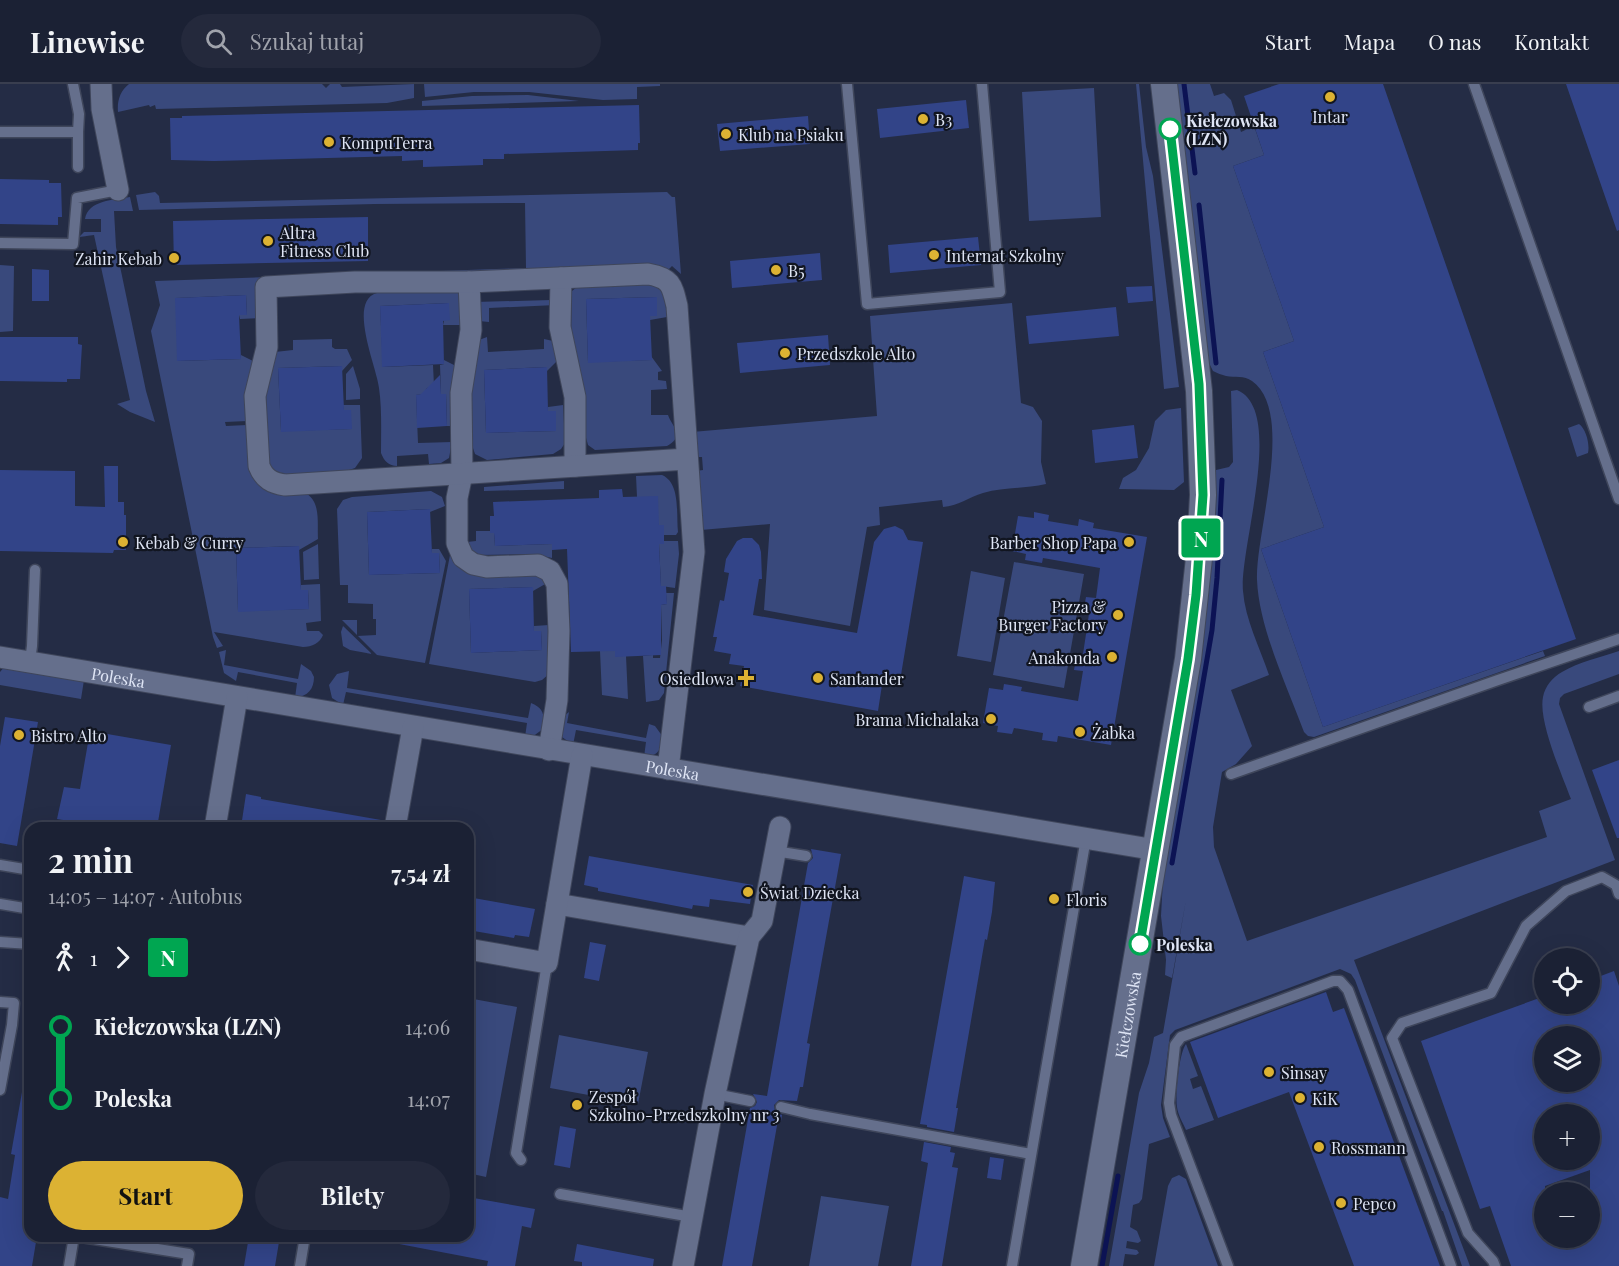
<!DOCTYPE html>
<html lang="pl">
<meta charset="utf-8">
<style>
:root{--surface:#1b2134;--page:#24293c;--text:#f1f3f6;--muted:#a0a3ac;--line:#393e4f;--accent:#dcb233}
body{margin:0;font-family:"Playfair Display",serif;background:var(--page);color:var(--text);height:100vh;display:flex;flex-direction:column;font-size:22px;white-space:nowrap}
*{box-sizing:border-box;margin:0}
p{font-size:20px;color:var(--muted)}
.icon{flex:none;width:33px;height:33px;fill:none;stroke:currentColor;stroke-width:2;stroke-linecap:round;stroke-linejoin:round}
.map{position:relative;flex:1;overflow:hidden}
.drawer{position:absolute;left:24px;top:738px;width:450px;height:420px;display:flex;flex-direction:column;background:var(--surface);border-radius:18px;box-shadow:0 6px 24px #0002,0 0 0 2px var(--line)}
.drawer>*{flex:none}
.badge{padding:0 12px;border-radius:4px;font-size:21px;line-height:39px}
.fabs{position:absolute;left:1534px;top:864px;display:grid;gap:12px}
.fabs a{display:grid;place-items:center;width:66px;height:66px;border-radius:50%;background:var(--surface);box-shadow:0 6px 24px #0002,0 0 0 2px var(--line);font-size:30px}
.map>.badge{position:absolute;translate:-50% -50%;box-shadow:0 0 0 3px #fff}
.legs{display:flex;align-items:center;gap:9px;height:66px;padding:0 24px;font-size:20px}
.legs p{margin-inline-start:auto}
.overview{display:flex;align-items:center;justify-content:space-between;height:102px;padding:0 24px}
h1{font-size:33px;font-weight:700;line-height:45px}
.button{display:flex;gap:12px;margin-top:auto;padding:12px 24px}
.button a{flex:1;height:69px;border-radius:36px;background:var(--accent);color:#111;font-size:24px;font-weight:700;line-height:69px;text-align:center}
.button a+a{background:var(--page);color:var(--text)}
ul{padding:0 24px;list-style:none}
li{display:flex;align-items:center;gap:21px;height:72px;font-size:22px}
li i{display:grid;place-items:center;width:9px;height:100%;margin:0 8px;background:currentColor}
li i::after{content:'';width:15px;height:15px;margin:-8px;border:4px solid;border-radius:50%;background:var(--surface)}
li p{margin-inline-start:auto}
li:first-child i{background:linear-gradient(#0000 50%,currentColor 0)}
li:last-child i{background:linear-gradient(currentColor 50%,#0000 0)}
header{display:flex;align-items:center;gap:36px;box-sizing:border-box;height:84px;padding:0 30px;background:var(--surface);border-bottom:2px solid var(--line)}
header strong{font-size:28px}
nav{display:flex;gap:33px;margin-inline-start:auto;font-size:21px}
.search{width:420px;height:54px;background:var(--page);display:flex;align-items:center;gap:15px;box-sizing:border-box;padding:0 21px;border-radius:33px;color:var(--muted);font-size:22px}
.map>svg:first-child{display:block}
</style>
<header>
<strong>Linewise</strong>
<div class="search"><svg class="icon" aria-label="search" viewBox="0 0 24 24"><circle cx="10" cy="10" r="6"/><path d="M15 15l6 6"/></svg>Szukaj tutaj</div>
<nav><a>Start</a><a>Mapa</a><a>O nas</a><a>Kontakt</a></nav>
</header>
<div class="map">
<svg width="1619" height="1182" viewBox="0 0 1619 1182">
<rect width="100%" height="100%" fill="#242c45"/>
<!-- green -->
<path fill="#39497c" d="M129,0H322L326,4L330,0H340L342,3L414,0V14L387,19L156,25L155,21L150,23L149,21L118,28C117,17 120,7 129,0Z
M424,0H660V2L637,3V15L603,16L529,8H474L425,13Z
M1136,0H1139L1146,63L1153,92L1179,303L1164,305Z
M1173,0H1210L1214,12L1224,9L1231,16L1241,48L1254,42L1264,71L1233,82L1294,257L1263,268L1324,443L1261,465L1323,643L1543,567L1545,572L1314,653L1308,652L1304,648C1287,602 1259,544 1257,496C1255,450 1296,328 1252,297C1244,291 1235,294 1226,292C1222,291 1217,289 1213,287L1205,271Z
M1094,4L1101,133L1029,137L1022,8Z
M528,11L579,17L422,22V17L472,12Z
M155,108L159,112L160,119L667,108L672,113H675L681,190L672,182L666,188L259,197L261,234L240,235L239,231H247L246,211L176,214L178,277L241,275V271L253,277L247,337L225,338L226,342L247,341L252,392C268,417 284,407 307,410C321,419 317,440 318,455L299,466V462L236,464L238,527L309,525L308,506H301V501L320,500L321,537L306,539L307,547H319L323,551C320,559 312,563 303,563L214,548L223,562L217,564L213,553L151,247L160,221L155,197L526,184L525,119L375,120L139,126L136,111Z
M130,113L133,127H114L116,163L146,307L155,338L130,328L117,320L130,316L94,151L79,153L84,148H101V135H85C88,116 114,116 130,113Z
M0,181L14,182L13,247L0,248Z
M650,199C667,203 665,218 667,233L650,236V232H657L656,213L586,215L588,278L651,276V272L662,287L658,288V296L666,297L667,305L651,306V331H668C672,343 686,351 667,362L595,366L588,361L585,350L571,248L572,207L578,202Z
M459,206L461,241H443L448,219L380,222L383,283L433,281L434,302L427,304L423,310L416,311L418,359L452,358L449,374L441,379L429,380L428,370L397,372V382C389,382 384,377 381,369C381,348 382,325 379,304C377,284 347,217 377,209Z
M551,216L556,221L489,224V238L479,237L475,218Z
M1012,219L1021,319L1033,323L1042,337L1041,378L1046,400C1025,405 1004,403 983,409C969,413 958,422 943,423L942,416L879,423L880,441L867,443L850,542L764,526L770,440L701,446L696,387L703,386L702,373H695L692,348L877,332L870,232Z
M487,253L488,268L544,265V255L553,257L557,277L547,287L546,283L484,286L486,349L556,347V327H548V323L563,321L565,359L561,365L553,370L487,376L475,370L472,361L467,309L479,256Z
M332,255V263L335,265H347L352,276L342,287V282L278,284L281,347L351,345V326H344L343,321H360L362,374L355,384L349,386L282,391C275,389 271,385 269,378L266,312L275,268L293,266V256Z
M444,276L456,282L452,342H447L446,310H441L440,281L444,280Z
M353,282L360,305V315L346,316V290Z
M1237,306C1286,326 1239,465 1243,507C1245,535 1260,564 1269,591L1231,606L1252,662L1236,680L1222,688L1213,743L1214,763L1247,857L1547,753L1539,727L1571,715C1562,691 1538,637 1543,613C1545,602 1553,593 1562,588C1579,578 1601,573 1619,567V590L1564,610L1560,614L1559,620L1615,776L1354,876L1470,1182H1462L1443,1127H1442L1355,896L1351,890L1340,885L1175,946L1170,951L1161,1021L1163,1034L1170,1053L1149,1060L1142,1115L1139,1119L1133,1121L1130,1143L1137,1147L1141,1157L1138,1159L1127,1157L1126,1164L1137,1166L1139,1169L1136,1171L1125,1170L1123,1182H1109L1139,1009L1149,979L1154,953L1163,949L1186,816L1172,894L1165,891L1166,876L1161,832L1163,795L1213,391L1216,386L1229,383L1233,378L1231,307Z
M1181,324L1184,398L1174,406L1119,405L1123,394L1136,386L1149,364L1155,337L1166,326Z
M1579,340C1586,345 1590,360 1588,369L1577,373L1568,344Z
M662,391C681,399 676,431 678,448L676,451H664V442L659,441L637,413L636,392Z
M564,397V405L484,407V403Z
M431,407L442,413L445,422L430,428V425L367,428L369,491L440,489L439,469H432V465H439L446,477L425,579L377,571L342,536H357V552L376,551V535H373V520L348,519V501H340L337,425L343,416L352,413Z
M476,447H490L494,449L495,462L552,460V474L533,470L478,471L471,466L467,458L476,457Z
M664,457H678L679,470L675,504L661,502L659,460H664Z
M318,460L319,495L304,496L303,468Z
M450,471L455,478L534,490L540,492L547,499L533,507L532,503L469,505L471,569L542,566L541,547H534V542L549,541V590L542,596L535,598L429,580Z
M1014,478L1084,490L1064,604L993,591Z
M971,487L1005,494L991,578L957,572Z
M666,509H674L664,609L659,616L646,618L643,572L653,571V574H660L662,556L661,521L667,520Z
M343,542L372,570L350,566L343,562L341,548Z
M226,566L224,581L298,595L301,580L311,587L314,593C314,605 308,612 295,614L297,599L238,588L236,597L224,589L219,568Z
M600,567H615V572H626L628,615L602,611Z
M5,582L84,596L81,615L0,601V588Z
M349,587L347,604L528,634L531,619C544,624 545,632 543,645L532,653H525L527,639L346,608L343,621L332,614L329,601L337,590Z
M569,628L567,639L646,654L649,640L655,642L663,653C661,666 658,672 644,673L646,658L576,646L573,661L562,653L563,633Z
M468,914L517,923L486,1093L468,1089Z
M559,951L648,968L638,1020L550,1004Z
M1186,960L1198,992L1190,995L1193,1005L1201,1002L1214,1036L1186,1046C1183,1039 1178,1031 1177,1023C1175,1011 1179,969 1186,960Z
M1179,1091L1186,1095L1218,1182H1154L1168,1102L1172,1094Z
M821,1112L889,1122L878,1182H809Z"/>
<g fill="none" stroke-linecap="round" stroke-linejoin="round">
<!-- stream -->
<path stroke="#0c1354" stroke-width="5" d="M1184,0L1195,89
M1199,121L1216,279
M1172,779L1212,546L1217,494L1222,396
M1102,1182L1118,1092"/>
</g>
<!-- building -->
<path fill="#324488" fill-rule="evenodd" d="M1279,0H1383L1576,555L1323,643L1261,465L1324,443L1263,268L1294,257L1233,82L1264,71L1244,12Z
M1566,0H1619V146L1617,147Z
M966,16L969,44L880,54L877,25Z
M639,21L640,59H638V66L504,70V75H483V81L423,83V76L402,77V72L214,77L171,76L170,34H182V32Z
M808,32L810,60L720,67L717,40Z
M0,95L49,96V99H61L62,133H58V141L0,140Z
M368,133V177L174,181L173,137Z
M978,153L981,181L890,189L888,161Z
M820,169L822,196L732,204L730,177Z
M32,185L49,186V217H32Z
M1152,202L1153,217L1128,219L1126,203Z
M246,211L247,231H239L241,275L177,277L175,214Z
M657,213V232H650L652,276L588,279L586,215Z
M449,219L450,236L443,237L444,280L382,283L380,222Z
M1116,223L1119,252L1029,260L1026,232Z
M828,251L830,281L740,289L737,259Z
M0,253H78V260L82,261L80,295H67V298L0,297Z
M342,282L344,326H351L352,345L281,348L278,284Z
M547,283L548,327H556V347L486,349L484,286Z
M440,291L441,310H446L447,342L417,344L416,311L421,310Z
M1134,341L1138,374L1095,379L1092,346Z
M104,382H118V418H124V431H126V466H114L113,469L0,467V386L75,387V422L105,423Z
M622,405L623,413L658,412L659,441H664V460H659L661,502H666L667,520L661,521V571L615,573V567L571,568L567,465L552,466V460L495,462L494,449H490V432H494L493,418L599,414V406Z
M430,425L432,469H439L440,489L369,491L367,428Z
M1034,428L1049,431L1048,437L1078,442L1079,435L1094,439L1093,444L1147,453L1111,661L1058,652L1057,658L1042,656L1043,649L1014,644L1012,650L997,648L998,642L983,639L989,604L1003,606L1004,600L1022,603L1021,607L1078,617L1083,587L1074,586L1077,569L1083,570L1089,530L1083,529L1086,513L1096,514L1100,484L1043,474L1042,479L1025,476L1026,470L1012,467L1018,432L1034,434Z
M895,442L903,446L908,456L923,458L899,603L882,601L878,627L740,602L744,582L729,580L731,570L714,567L717,553H713L720,516L724,517L729,489L724,488L726,475L737,457L743,454H752L759,461L761,468L762,495H759L753,531L857,549L874,458L884,445Z
M299,462L301,506H308L309,525L238,528L236,464Z
M533,503L534,547H541L542,566L471,569L469,505Z
M5,633L38,638L17,762L0,759V662Z
M90,647L171,661L157,744H111L57,735L64,703L80,705Z
M1619,676V754H1617L1592,686Z
M246,710L261,713V715L381,736L380,744L241,743Z
M811,765L841,770L807,959L810,960L803,1003H800L797,1017L779,1016L774,1021L775,1028L782,1031L781,1037L778,1036L752,1182H722L750,1024L755,1022L757,1018L753,1010L767,1012L808,779L813,774Z
M589,772L753,801L750,820L710,815L709,823L693,821L692,825L598,807V804L584,801Z
M964,792L995,798L992,828L987,856L985,855L956,1024H958L954,1048L927,1043V1041L920,1040Z
M468,813L535,825L529,853L515,851L514,854L468,846Z
M590,858L606,861L599,897L584,894Z
M1614,887L1619,902V1182H1511L1490,1122L1480,1125L1421,957L1545,912V920H1590V896ZM1545,952H1590V998H1545ZM1545,1030H1590V1076H1545ZM1590,1086V1154H1545V1102Z
M1326,908L1333,928L1344,924L1440,1182H1354L1289,1008L1218,1034L1190,958Z
M22,1008L30,1009V1152H37L32,1182H0V1113L8,1115L15,1071L11,1070Z
M560,1042L576,1045L570,1084L554,1081Z
M924,1058L951,1063L950,1068L955,1069L952,1083L958,1084L942,1182H911L928,1079L921,1077Z
M990,1073L1004,1075L1001,1096L987,1094Z
M468,1113L535,1125L531,1144L522,1142L515,1182H487L488,1177L394,1159L395,1152H468Z
M249,1152H280L275,1182H244Z
M577,1160L654,1175L653,1182H582V1178L574,1177Z"/>
<g fill="none" stroke-linecap="round" stroke-linejoin="round">
<defs>
<path id="service" d="M847,0L867,220L1000,208L982,0
M1474,0L1619,415
M0,48H78L79,30L73,0
M78,83V48
M0,159L73,160L77,114L118,106
M30,577L32,562L35,486
M1589,623L1619,612
M1231,690L1498,596L1619,555
M775,767L806,772
M0,781L30,786
M0,820L30,825
M0,858L30,860
M0,918L14,919L12,941L0,1006
M715,1010L750,1017
M781,1023L810,1030L1031,1070
M521,1076L516,1069L547,879
M560,1110L692,1133
M75,1152L189,1170L187,1182
M69,1182L74,1152
M300,1182L305,1152
M1012,1182L1086,754
M1228,1182L1171,1031L1169,1019L1175,961L1181,953L1333,897H1340L1348,906L1451,1182
M1495,1182L1493,1177L1468,1149L1392,954L1402,939L1491,909L1526,842L1566,807L1602,793L1616,801L1619,810"/>
<g id="minor">
<path d="M101,0L102,25L118,106"/>
<path d="M561,194L560,243L575,313V382"/>
<path d="M469,198L471,246L461,309L462,390L457,414V459L463,473L473,480L487,483L538,481L550,487L557,500L559,547L557,616L549,666"/>
<path id="s1" d="M0,573L1156,766"/>
<path d="M668,685L694,468L677,222C672,201 671,194 648,190L469,198H355L266,203L267,263L255,312L259,382C264,395 272,399 285,401L687,375"/>
<path d="M215,744L237,613"/>
<path d="M395,744L413,643"/>
<path d="M557,820L749,853"/>
<path d="M468,865L547,879L582,671"/>
<path d="M683,1182L715,1010L749,853L762,837L780,743"/>
</g>
<g id="tertiary">
<path id="s2" d="M1084,1182L1188,575L1200,465L1203,411L1199,307L1164,0"/>
</g>
</defs>
<!-- service casing -->
<use href="#service" stroke="#3f465b" stroke-width="13"/>
<!-- minor casing -->
<use href="#minor" stroke="#3f465b" stroke-width="23"/>
<!-- tertiary casing -->
<use href="#tertiary" stroke="#3f465b" stroke-width="28"/>
<!-- service -->
<use href="#service" stroke="#656f8c" stroke-width="10"/>
<!-- minor -->
<use href="#minor" stroke="#656f8c" stroke-width="21"/>
<!-- tertiary -->
<use href="#tertiary" stroke="#656f8c" stroke-width="26"/>
</g>
<g fill="none" stroke-linecap="round" stroke-linejoin="round">
<defs>
<path id="line-1" d="M1140,860L1188,575L1196,511L1203,411L1199,300L1170,45"/>
</defs>
<!-- line-1 casing -->
<use href="#line-1" stroke="#fff" stroke-width="14"/>
<!-- line-1 -->
<use href="#line-1" stroke="#00a651" stroke-width="9"/>
</g>
<!-- markers -->
<g fill="#dcb233" stroke="#111520" stroke-width="2">
<circle cx="1330" cy="13" r="6"/>
<circle cx="923" cy="35" r="6"/>
<circle cx="726" cy="50" r="6"/>
<circle cx="329" cy="58" r="6"/>
<circle cx="268" cy="157" r="6"/>
<circle cx="934" cy="171" r="6"/>
<circle cx="174" cy="174" r="6"/>
<circle cx="776" cy="186" r="6"/>
<circle cx="785" cy="269" r="6"/>
<circle cx="123" cy="458" r="6"/>
<circle cx="1129" cy="458" r="6"/>
<circle cx="1118" cy="531" r="6"/>
<circle cx="1112" cy="573" r="6"/>
<path d="M743 585h6v6h6v6h-6v6h-6v-6h-6v-6h6z"/>
<circle cx="818" cy="594" r="6"/>
<circle cx="991" cy="635" r="6"/>
<circle cx="1080" cy="648" r="6"/>
<circle cx="19" cy="651" r="6"/>
<circle cx="748" cy="808" r="6"/>
<circle cx="1054" cy="815" r="6"/>
<circle cx="1269" cy="988" r="6"/>
<circle cx="1300" cy="1014" r="6"/>
<circle cx="577" cy="1021" r="6"/>
<circle cx="1319" cy="1063" r="6"/>
<circle cx="1341" cy="1119" r="6"/>
</g>
<g fill="#fff" stroke="#00a651" stroke-width="3">
<circle cx="1170" cy="45" r="10"/>
<circle cx="1140" cy="860" r="10"/>
</g>
<g text-anchor="middle" dominant-baseline="central" stroke-width="4.5" stroke-linejoin="round" paint-order="stroke">
<!-- poi labels -->
<g font-size="16" fill="#dfe5f5" stroke="#111520" text-anchor="start">
<text x="1330" y="32" text-anchor="middle">Intar</text>
<text x="935" y="35">B3</text>
<text x="738" y="50">Klub na Psiaku</text>
<text x="341" y="58">KompuTerra</text>
<text x="280" y="148">Altra<tspan x="280" dy="18">Fitness Club</tspan></text>
<text x="946" y="171">Internat Szkolny</text>
<text x="162" y="174" text-anchor="end">Zahir Kebab</text>
<text x="788" y="186">B5</text>
<text x="797" y="269">Przedszkole Alto</text>
<text x="135" y="458">Kebab &amp; Curry</text>
<text x="1117" y="458" text-anchor="end">Barber Shop Papa</text>
<text x="1106" y="522" text-anchor="end">Pizza &amp;<tspan x="1106" dy="18">Burger Factory</tspan></text>
<text x="1100" y="573" text-anchor="end">Anakonda</text>
<text x="734" y="594" text-anchor="end">Osiedlowa</text>
<text x="830" y="594">Santander</text>
<text x="979" y="635" text-anchor="end">Brama Michalaka</text>
<text x="1092" y="648">Żabka</text>
<text x="31" y="651">Bistro Alto</text>
<text x="760" y="808">Świat Dziecka</text>
<text x="1066" y="815">Floris</text>
<text x="1281" y="988">Sinsay</text>
<text x="589" y="1012">Zespół<tspan x="589" dy="18">Szkolno-Przedszkolny nr 3</tspan></text>
<text x="1312" y="1014">KiK</text>
<text x="1331" y="1063">Rossmann</text>
<text x="1353" y="1119">Pepco</text>
</g>
<!-- stop labels -->
<g font-size="16" font-weight="bold" fill="#dfe5f5" stroke="#111520" text-anchor="start">
<text x="1186" y="36">Kiełczowska<tspan x="1186" dy="18">(LZN)</tspan></text>
<text x="1156" y="860">Poleska</text>
</g>
<!-- street labels -->
<g font-size="16" fill="#dfe5f5" stroke="#111520">
<text stroke="none"><textPath href="#s1" startOffset="120">Poleska</textPath></text>
<text stroke="none"><textPath href="#s1" startOffset="682">Poleska</textPath></text>
<text stroke="none"><textPath href="#s2" startOffset="255">Kiełczowska</textPath></text>
</g>
</g>
</svg>
<div class="fabs">
<a><svg class="icon" aria-label="locate" viewBox="0 0 24 24"><circle cx="12" cy="12" r="6"/><path d="M12 2v4M12 18v4M2 12h4M18 12h4"/></svg></a>
<a><svg class="icon" aria-label="layers" viewBox="0 0 24 24"><path d="M12 4l9 5-9 5-9-5zM3 14l9 5 9-5"/></svg></a>
<a>+</a>
<a>−</a>
</div>
<b class="badge" style="left:1201px;top:454px;background:#00a651;color:#fff">N</b>
<section class="drawer">
<div class="overview"><div><h1>2 min</h1><p>14:05 – 14:07 · Autobus</p></div><b>7.54 zł</b></div>
<div class="legs"><svg class="icon" aria-label="walk" viewBox="0 0 24 24"><circle cx="13" cy="4" r="2"/><path d="M13 8l-2 6 4 7M11 14l-3 7M7 12l3-4h3l4 4"/></svg>1<svg class="icon" aria-label="forward" viewBox="0 0 24 24"><path d="M9 5l7 7-7 7"/></svg><b class="badge" style="background:#00a651;color:#fff">N</b></div>
<ul>
<li><i style="color:#00a651"></i><b>Kiełczowska (LZN)</b><p>14:06</p></li>
<li><i style="color:#00a651"></i><b>Poleska</b><p>14:07</p></li>
</ul>
<div class="button"><a>Start</a><a>Bilety</a></div>
</section>
</div>
